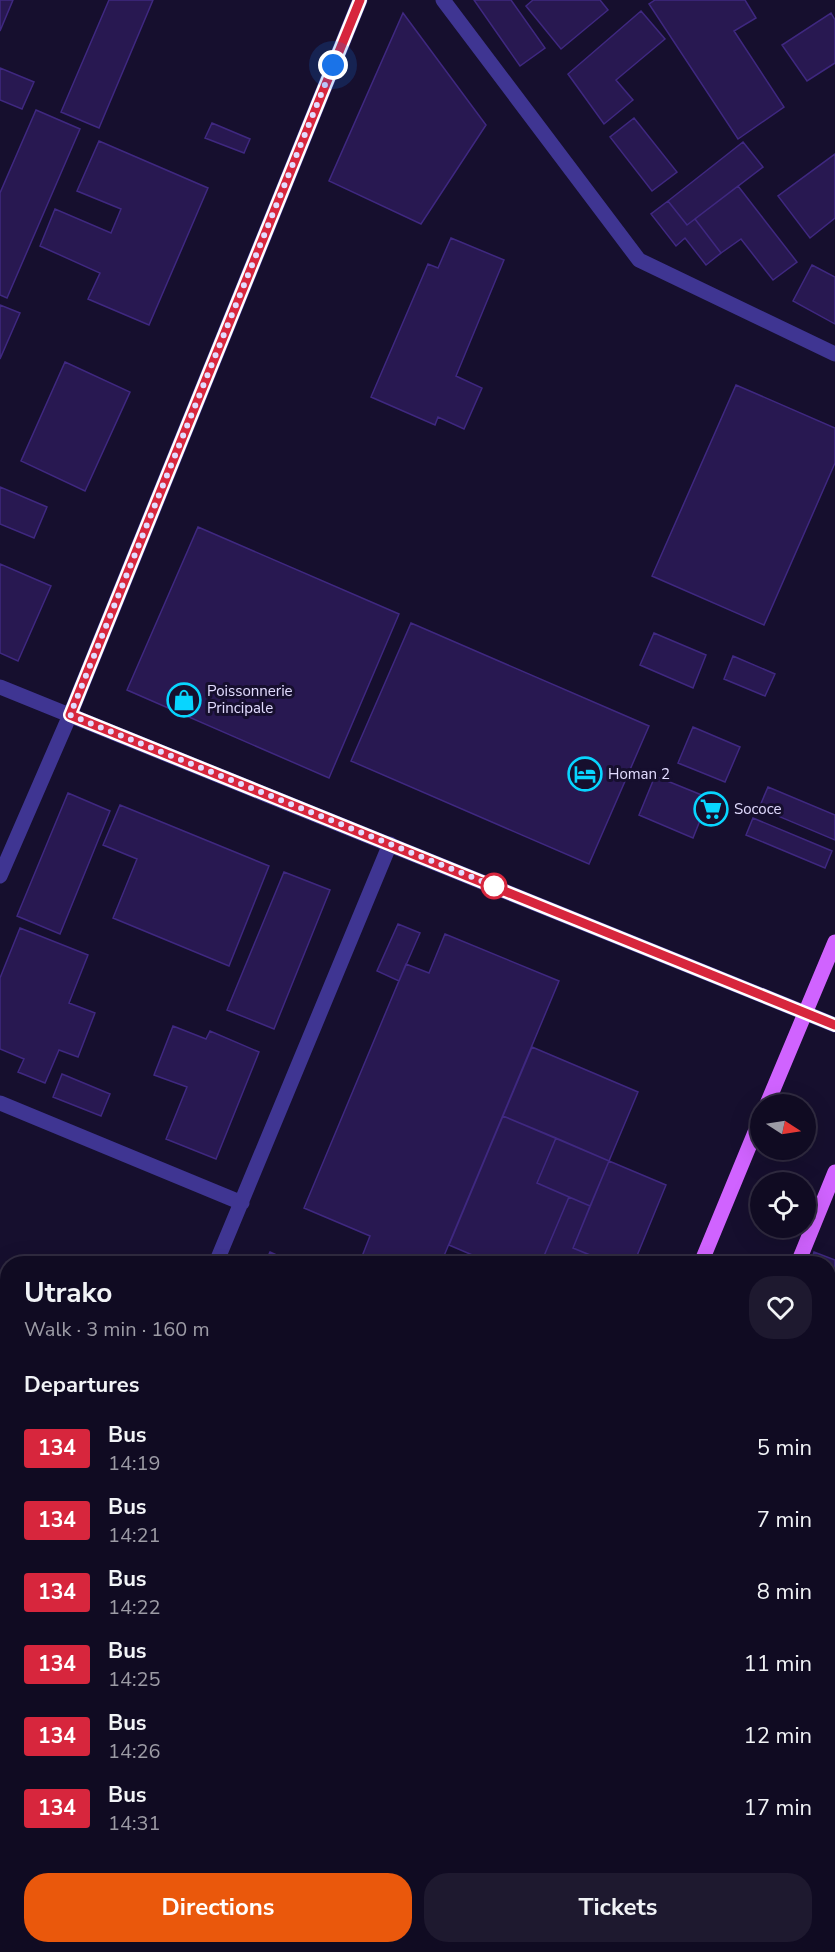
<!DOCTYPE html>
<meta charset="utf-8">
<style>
:root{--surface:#100b22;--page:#1e192f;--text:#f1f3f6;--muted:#9c9ba5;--line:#302b40;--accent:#ea580c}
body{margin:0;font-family:"Nunito Sans",sans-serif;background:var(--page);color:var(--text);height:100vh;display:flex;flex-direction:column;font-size:22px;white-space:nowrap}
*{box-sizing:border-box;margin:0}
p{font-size:20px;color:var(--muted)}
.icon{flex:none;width:33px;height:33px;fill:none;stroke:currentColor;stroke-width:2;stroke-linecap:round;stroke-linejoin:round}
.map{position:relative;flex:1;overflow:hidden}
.drawer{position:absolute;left:0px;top:1256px;width:836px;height:698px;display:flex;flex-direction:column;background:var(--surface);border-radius:24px 24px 0 0;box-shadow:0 6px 24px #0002,0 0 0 2px var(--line)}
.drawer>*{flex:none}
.badge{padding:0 12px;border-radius:4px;font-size:21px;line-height:39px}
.needle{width:39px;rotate:102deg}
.buttons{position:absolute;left:750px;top:1094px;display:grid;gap:12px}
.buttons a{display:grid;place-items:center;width:66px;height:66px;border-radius:50%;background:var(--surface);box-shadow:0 6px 24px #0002,0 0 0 2px var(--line);font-size:30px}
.you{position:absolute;width:30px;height:30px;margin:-15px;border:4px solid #fff;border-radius:50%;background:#1a73e8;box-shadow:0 0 0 9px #1a73e833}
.map>.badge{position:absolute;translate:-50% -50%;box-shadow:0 0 0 3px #fff}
h2{padding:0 24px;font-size:22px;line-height:54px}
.round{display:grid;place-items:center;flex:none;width:63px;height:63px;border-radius:24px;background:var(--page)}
.headline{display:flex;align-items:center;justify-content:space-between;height:102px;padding:0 24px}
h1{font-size:28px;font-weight:700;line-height:45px}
.cta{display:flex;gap:12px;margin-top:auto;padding:12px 24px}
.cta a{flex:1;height:69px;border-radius:24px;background:var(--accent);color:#fff;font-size:24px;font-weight:700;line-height:69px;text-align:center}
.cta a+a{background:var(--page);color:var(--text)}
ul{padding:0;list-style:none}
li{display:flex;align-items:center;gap:18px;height:72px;padding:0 24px}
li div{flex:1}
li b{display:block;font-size:22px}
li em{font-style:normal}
li .badge{min-width:66px;font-weight:700;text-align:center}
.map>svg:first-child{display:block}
</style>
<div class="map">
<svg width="835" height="1952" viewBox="0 0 835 1952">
<rect width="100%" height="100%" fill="#160f2e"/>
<!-- building -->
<path fill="#281851" stroke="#3f2880" stroke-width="1.5" d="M0,0H13L0,31Z
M109,0H153L99,128L61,112Z
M474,0H511L545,48L520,66Z
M533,0H600L608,10L561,49L526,6Z
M655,0H745L756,18L734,31L784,107L738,139L649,4Z
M641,11L665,39L616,80L633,100L604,124L568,74Z
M403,13L486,125L421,224L329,181Z
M831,13L835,20V63L807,81L782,45Z
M0,68L34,82L22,109L0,100Z
M36,110L80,129L7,298L0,295V193Z
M634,118L677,172L652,191L610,137Z
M212,123L250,139L244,153L205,138Z
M99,141L208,188L149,325L88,299L100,273L40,246L55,209L111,233L121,209L77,191Z
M743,142L763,167L687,225L668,201Z
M835,154V218L810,238L778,196Z
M738,186L797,262L773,280L741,239L721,253L695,219Z
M668,201L687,225L695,219L721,253L706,265L685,238L676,246L651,214Z
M451,238L504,260L456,376L482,388L464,429L438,417L435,425L371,397L428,264L438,268Z
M812,265L835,277V324L793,301Z
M0,305L20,313L0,359Z
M65,362L130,392L85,491L21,461Z
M736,385L835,428V463L764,625L652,576Z
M0,487L47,507L34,538L0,524Z
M198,527L399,614L329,778L127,690Z
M0,564L51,586L18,661L0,653Z
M411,623L649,726L589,864L351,761Z
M654,633L706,655L693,688L640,665Z
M733,656L775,674L765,696L724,679Z
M693,727L740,747L725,782L678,763Z
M655,776L709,798L693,838L639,815Z
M768,787L835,815V840L759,808Z
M68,793L110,811L60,934L17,916Z
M120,805L269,866L229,966L113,918L137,859L103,845Z
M753,818L832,851L825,868L746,835Z
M284,872L330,890L274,1029L227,1010Z
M398,924L420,933L399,981L377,971Z
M20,928L88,955L69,1003L95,1013L78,1057L59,1050L45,1083L18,1072L24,1059L0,1049V978Z
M445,934L559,981L441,1263H369L361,1259L370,1236L304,1208L406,964L429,973Z
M173,1026L206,1039L210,1031L259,1052L216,1159L166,1139L187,1087L154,1075Z
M532,1047L638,1092L609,1161L503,1116Z
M62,1074L110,1094L101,1116L53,1097Z
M503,1116L556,1138L537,1183L569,1197L541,1263H491L449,1245Z
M556,1138L609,1161L590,1206L537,1183Z
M609,1161L666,1185L634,1263H609L573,1248Z
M569,1197L590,1206L573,1248L590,1255L587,1263H541Z
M270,1252L294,1263H265Z
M814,1252L835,1260V1408L828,1405V1263H811Z
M828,1493L835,1496V1882L828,1899Z
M1,1533L8,1535V1566L0,1563Z
M0,1631L8,1634V1678L0,1696Z
M0,1928L8,1931V1946H41L56,1952H0Z
M359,1946H399L397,1952H374Z
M547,1946H554L570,1952H544Z
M554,1946H694L692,1952H570Z
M729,1946H772L770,1952H744Z"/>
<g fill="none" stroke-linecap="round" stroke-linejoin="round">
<!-- minor -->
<path stroke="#3f3592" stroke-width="15" d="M443,0L639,260L835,354
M0,687L835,1025
M0,876L70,715L360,0
M0,1103L242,1203
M216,1263L390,844
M828,1444L835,1447
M0,1501L8,1504
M0,1779L8,1761"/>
<!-- major -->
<path stroke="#d063ff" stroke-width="15" d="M767,1104L835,942
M701,1263L760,1120
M798,1263L835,1172
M425,1952L428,1946
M512,1952L515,1946"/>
</g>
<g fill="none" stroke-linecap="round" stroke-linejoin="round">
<defs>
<path id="line" d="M360,0L70,715L835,1025"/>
</defs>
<!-- line casing -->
<use href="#line" stroke="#fff" stroke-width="14"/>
<!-- line -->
<use href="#line" stroke="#d7263d" stroke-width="9"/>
<!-- walk -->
<path stroke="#e2dcff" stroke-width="6" stroke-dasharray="0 10.8" d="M333,65L70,715L499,888L494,886"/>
</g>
<!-- icons -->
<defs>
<symbol id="shop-ring" viewBox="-11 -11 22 22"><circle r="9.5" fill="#160f2e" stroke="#08d5ff" stroke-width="1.5"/><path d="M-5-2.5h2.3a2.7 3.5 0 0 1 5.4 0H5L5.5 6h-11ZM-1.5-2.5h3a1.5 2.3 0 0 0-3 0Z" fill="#08d5ff"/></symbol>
<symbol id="hotel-ring" viewBox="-11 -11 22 22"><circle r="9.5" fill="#160f2e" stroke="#08d5ff" stroke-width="1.5"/><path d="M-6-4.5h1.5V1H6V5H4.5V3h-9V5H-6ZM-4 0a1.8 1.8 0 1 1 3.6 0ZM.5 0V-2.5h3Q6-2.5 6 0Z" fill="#08d5ff"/></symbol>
<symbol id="supermarket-ring" viewBox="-11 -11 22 22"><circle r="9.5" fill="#160f2e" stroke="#08d5ff" stroke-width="1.5"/><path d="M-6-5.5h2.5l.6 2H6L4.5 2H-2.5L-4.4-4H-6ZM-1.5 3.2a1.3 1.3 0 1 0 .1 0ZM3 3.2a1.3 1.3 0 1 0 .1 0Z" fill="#08d5ff"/></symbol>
</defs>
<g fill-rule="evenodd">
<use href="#shop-ring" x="165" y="681" width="38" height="38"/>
<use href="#hotel-ring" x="566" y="755" width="38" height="38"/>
<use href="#supermarket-ring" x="692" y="790" width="38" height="38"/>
</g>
<!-- markers -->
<circle fill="#fff" stroke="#d7263d" stroke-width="3" cx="494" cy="886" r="12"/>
<g text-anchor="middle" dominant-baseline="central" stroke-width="6" stroke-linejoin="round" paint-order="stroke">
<!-- poi labels -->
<g font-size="15" fill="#e2dcff" stroke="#160f2e" text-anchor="start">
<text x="207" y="691">Poissonnerie<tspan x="207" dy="17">Principale</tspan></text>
<text x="608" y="774">Homan 2</text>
<text x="734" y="809">Sococe</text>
</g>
</g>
</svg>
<div class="buttons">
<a><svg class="needle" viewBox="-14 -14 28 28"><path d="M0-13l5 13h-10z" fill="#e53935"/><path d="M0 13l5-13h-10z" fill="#9c9ba5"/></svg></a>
<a><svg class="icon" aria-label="locate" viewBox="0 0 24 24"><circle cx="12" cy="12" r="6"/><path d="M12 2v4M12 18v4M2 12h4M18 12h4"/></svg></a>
</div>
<div class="you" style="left:333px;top:65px"></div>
<section class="drawer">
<div class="headline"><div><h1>Utrako</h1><p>Walk · 3 min · 160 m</p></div><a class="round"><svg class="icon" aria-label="heart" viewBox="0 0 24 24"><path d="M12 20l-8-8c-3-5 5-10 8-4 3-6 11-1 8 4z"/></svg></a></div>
<h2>Departures</h2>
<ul>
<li><span class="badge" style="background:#d7263d;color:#fff">134</span><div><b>Bus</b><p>14:19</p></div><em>5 min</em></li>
<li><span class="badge" style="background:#d7263d;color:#fff">134</span><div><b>Bus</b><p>14:21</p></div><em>7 min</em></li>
<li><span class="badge" style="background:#d7263d;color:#fff">134</span><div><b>Bus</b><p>14:22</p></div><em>8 min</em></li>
<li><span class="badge" style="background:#d7263d;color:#fff">134</span><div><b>Bus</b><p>14:25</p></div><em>11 min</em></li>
<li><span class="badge" style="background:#d7263d;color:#fff">134</span><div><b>Bus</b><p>14:26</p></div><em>12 min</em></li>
<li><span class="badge" style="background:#d7263d;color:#fff">134</span><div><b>Bus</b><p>14:31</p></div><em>17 min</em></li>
</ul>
<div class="cta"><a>Directions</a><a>Tickets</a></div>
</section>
</div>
